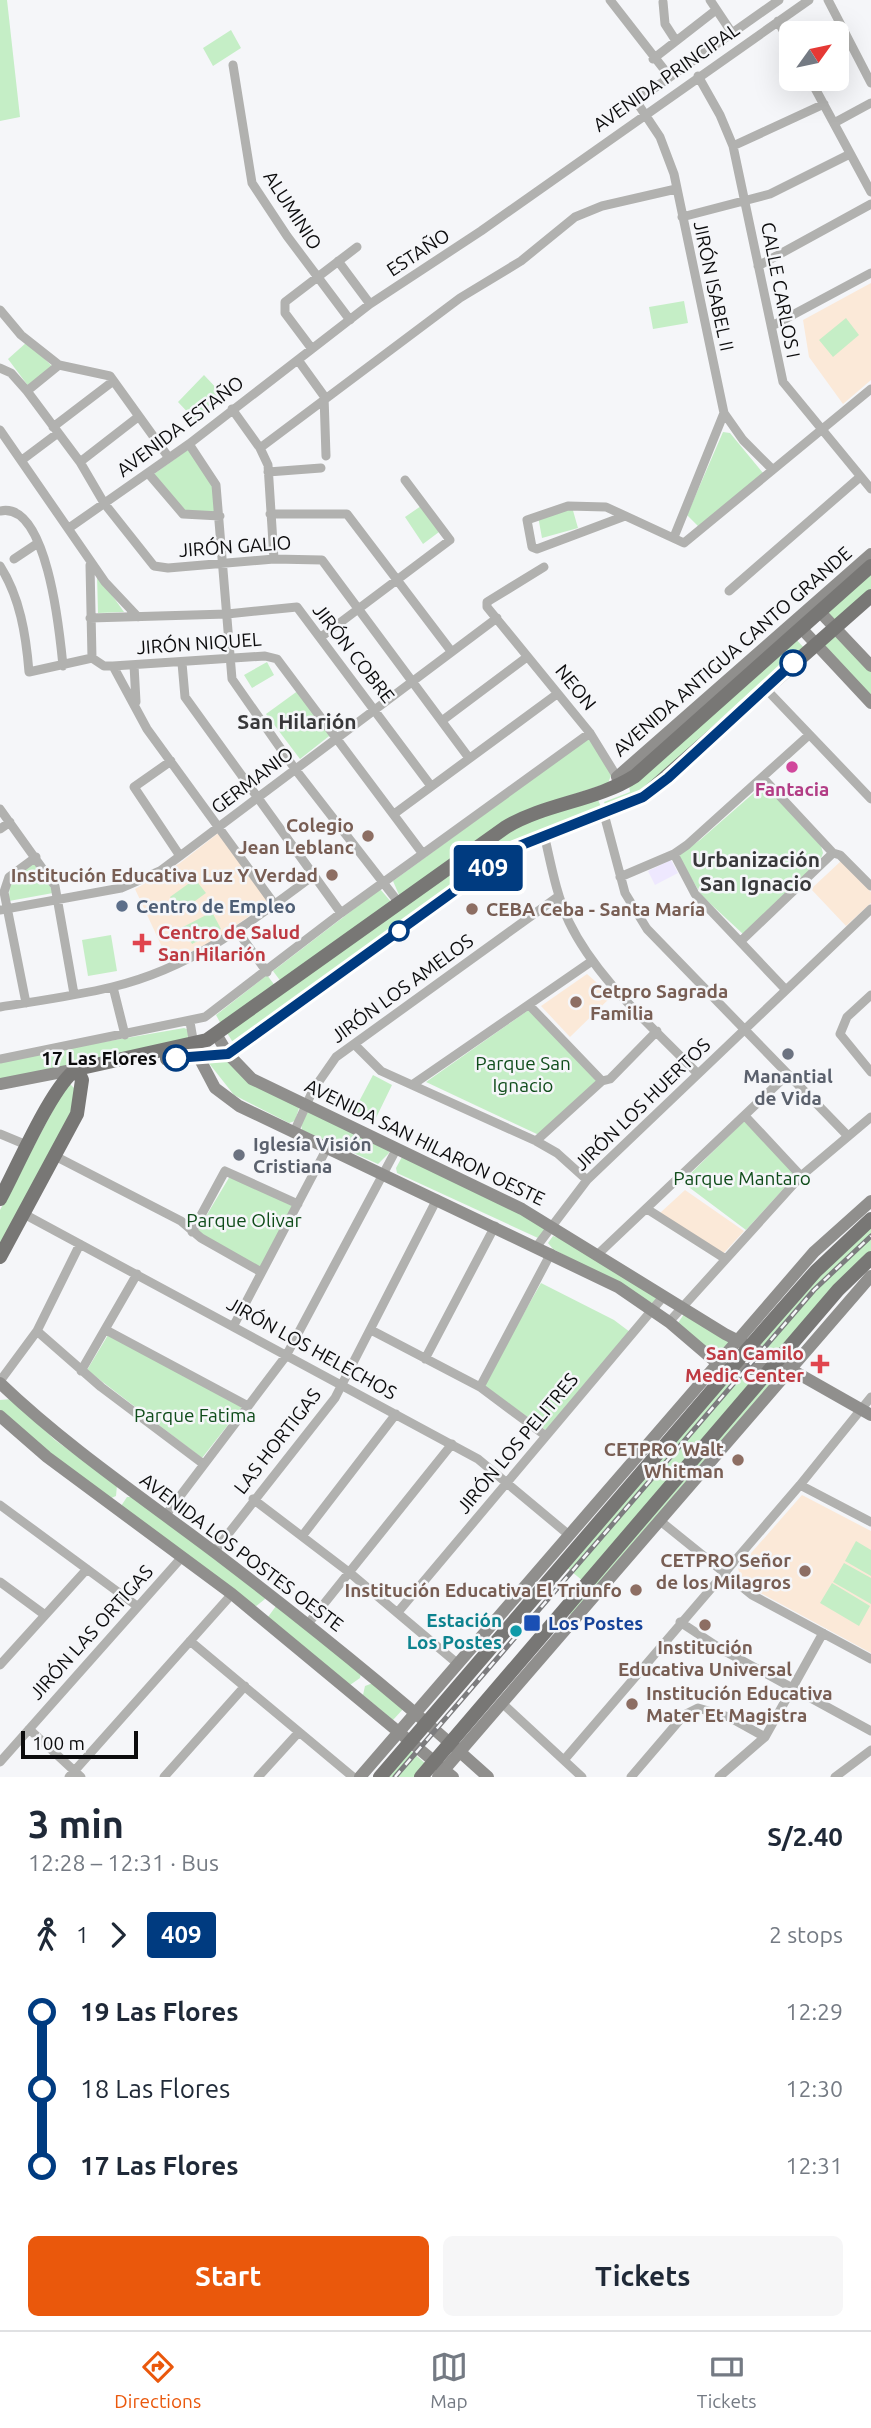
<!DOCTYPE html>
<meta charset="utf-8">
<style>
:root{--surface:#fff;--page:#f6f6f7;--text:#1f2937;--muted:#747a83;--line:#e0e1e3;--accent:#ea580c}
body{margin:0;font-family:Ubuntu,sans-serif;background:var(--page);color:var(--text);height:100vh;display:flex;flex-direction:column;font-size:26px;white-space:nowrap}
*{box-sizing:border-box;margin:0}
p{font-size:23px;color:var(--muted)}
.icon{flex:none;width:38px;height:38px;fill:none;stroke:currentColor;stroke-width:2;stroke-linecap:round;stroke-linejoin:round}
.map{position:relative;height:1777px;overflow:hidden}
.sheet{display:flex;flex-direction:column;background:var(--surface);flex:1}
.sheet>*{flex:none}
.badge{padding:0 14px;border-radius:5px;font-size:24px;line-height:46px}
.needle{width:46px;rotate:57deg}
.buttons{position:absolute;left:779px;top:21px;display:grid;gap:14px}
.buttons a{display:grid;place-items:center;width:70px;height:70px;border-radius:10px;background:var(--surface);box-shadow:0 7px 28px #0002;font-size:35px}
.scale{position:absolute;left:21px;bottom:18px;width:117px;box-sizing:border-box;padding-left:7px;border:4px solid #0c0c0d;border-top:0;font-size:19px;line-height:24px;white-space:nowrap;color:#0c0c0d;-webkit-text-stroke:5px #f5f6f9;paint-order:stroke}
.map>.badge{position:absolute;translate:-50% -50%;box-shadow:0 0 0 4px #fff}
.legs{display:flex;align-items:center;gap:10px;height:77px;padding:0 28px;font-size:23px}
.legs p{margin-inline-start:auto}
.summary{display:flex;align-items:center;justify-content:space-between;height:119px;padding:0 28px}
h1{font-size:38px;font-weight:700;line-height:52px}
.action{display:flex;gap:14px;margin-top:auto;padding:14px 28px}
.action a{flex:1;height:80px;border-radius:10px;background:var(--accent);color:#fff;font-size:28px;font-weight:700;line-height:80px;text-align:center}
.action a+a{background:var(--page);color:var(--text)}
ul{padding:0 28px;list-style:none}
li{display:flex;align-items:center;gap:24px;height:77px;font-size:26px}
li i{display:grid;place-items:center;width:10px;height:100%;margin:0 9px;background:currentColor}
li i::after{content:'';width:18px;height:18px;margin:-9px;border:5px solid;border-radius:50%;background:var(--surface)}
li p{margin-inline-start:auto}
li:first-child i{background:linear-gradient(#0000 50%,currentColor 0)}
li:last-child i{background:linear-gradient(currentColor 50%,#0000 0)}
.tabs{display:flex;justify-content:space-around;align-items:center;height:98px;border-top:2px solid var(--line);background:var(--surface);font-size:19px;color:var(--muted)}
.tabs a{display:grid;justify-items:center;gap:4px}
.tabs .active{color:var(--accent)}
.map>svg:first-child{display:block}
</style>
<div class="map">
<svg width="871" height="1777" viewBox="0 0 871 1777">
<rect width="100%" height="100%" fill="#f5f6f9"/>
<!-- commercial -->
<path fill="#eee8fe" d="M671,860L678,873L655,885L648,871Z"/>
<!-- education -->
<path fill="#fbe9d8" d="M871,283V380L843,404L809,357L803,320Z
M221,831L268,901L267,904L212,942L169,962L135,889L180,863Z
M841,861L871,892V903L846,926L811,889Z
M587,974L612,996L570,1037L541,1006Z
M685,1190L744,1231L723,1254L660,1213Z
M802,1495L871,1531V1653L742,1583L738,1568Z"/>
<!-- green -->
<path fill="#c5eec6" d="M0,0H7L20,117L0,121Z
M231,30L241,48L213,66L203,48Z
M684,301L688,323L653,329L649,307Z
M846,318L859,335L833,357L819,340Z
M27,342L53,367L29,387L8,359Z
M204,375L221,393L195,420L178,402Z
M723,432L730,433L763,473L699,527L687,515Z
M189,449L212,480L217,513L183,511L154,474Z
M421,506L439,532L423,544L405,517Z
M572,507L578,528L542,538L538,516Z
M871,573V592L835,621L831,620L828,609Z
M97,574L124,612L98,613Z
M833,636L839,637L871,671V698L822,645Z
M795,638L805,649L663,779L607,809L604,802L630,792L629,785Z
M267,662L274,675L252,688L244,675Z
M299,690L333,733L300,759L266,714Z
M590,737L612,773L608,783L562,798L399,895L393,881Z
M764,784L821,846L823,853L820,861L743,934L702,896L679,858L680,854L700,840Z
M598,800L603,811L561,824L236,1047L227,1033L525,821Z
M38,857L53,893L9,901L10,880Z
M195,879L206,893L180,912L170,897Z
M380,889L392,903L282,983L273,971Z
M212,912L221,929L192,944L183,927Z
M111,935L117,971L88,976L82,940Z
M267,975L276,987L222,1026L216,1015Z
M530,1009L598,1080L539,1135L426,1082Z
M184,1028L189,1030L187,1041L0,1079V1060Z
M230,1059L299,1108L295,1121L289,1123L234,1095L208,1062Z
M373,1075L392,1085L374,1122L354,1111Z
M68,1082L76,1090L73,1112L0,1248V1210Z
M308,1111L388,1146L389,1153L378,1164L302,1130L301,1124Z
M744,1121L796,1175L746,1230L682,1182Z
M403,1155L491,1195L546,1229L538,1238L397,1173L396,1168Z
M230,1176L295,1207L261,1268L196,1233Z
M871,1224V1252L778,1354L759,1344L817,1275Z
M553,1236L559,1238L658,1298L654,1304L553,1249L548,1243Z
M541,1283L614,1320L630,1332L547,1431L483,1385Z
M684,1314L733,1342L718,1358L678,1323Z
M108,1335L242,1407L202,1458L87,1370Z
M731,1376L757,1379L583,1581L566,1567Z
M766,1379L774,1381L572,1615L567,1612Z
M12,1399L55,1440L117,1485L116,1496L109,1499L0,1413V1400Z
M127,1497H132L264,1594L265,1599L255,1607L121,1506Z
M856,1541L871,1550V1576L845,1561Z
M844,1563L871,1578V1604L833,1582Z
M832,1583L870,1606L859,1626L820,1603Z
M276,1606L361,1673L360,1678L350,1685L268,1617Z
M373,1683L404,1708L393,1720L363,1695L365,1686Z
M410,1750L426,1764L415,1777H386Z"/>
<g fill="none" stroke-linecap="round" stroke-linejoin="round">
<!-- street -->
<path stroke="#b1b1af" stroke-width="9" d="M610,0L670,77
M710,0L732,33
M828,0L871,83
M663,2L665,24L676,41
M778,21L791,45
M653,59L716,10
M233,65L252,183L287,236L350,320
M698,76L720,115L733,146L783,382L871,489
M810,79L871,192
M834,123L871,103
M733,146L824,104
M682,217L770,194L850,154
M338,261L370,304
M758,266L871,204
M0,310L21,335L59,365L110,376L169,458
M772,326L871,273
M312,349L285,313V302L357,247
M298,360L324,396L326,456
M0,368L11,373L27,391L80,462L104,503L154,566L168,568L274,559L322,560L469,758
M27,391L59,365
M232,409L260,448L268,465L274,559
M53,427L112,382
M0,430L105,582L138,617
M189,444L216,485L232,679L295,769L399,903
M260,448L460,298L521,261L575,217L602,206L676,189
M22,460L58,433
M80,462L138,417
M772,469L743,440L724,413L674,174L660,137L636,101L779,0
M268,472L321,468
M148,473L183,514L220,516
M0,511C48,500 60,636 63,666
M270,514H347L451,651
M625,516L537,549L532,547L527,520L568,506L606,507L684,543L871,389
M69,528L189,444L370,304L481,231L809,0
M674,537L724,413
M14,559L38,543
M90,565L92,658
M0,566C20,597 26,635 29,672L92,658
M544,567L487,602V607L590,733L617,777
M729,591L860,477
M90,618L227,614L297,607L431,786
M321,637L450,540L405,480
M92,658L104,666H113L265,656L277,659L423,854
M182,663L185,697L341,913
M134,665L136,702
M113,666L147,729L275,905
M765,688L871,799
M443,720L527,657
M171,761L134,787L180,856
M764,779L833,853L840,855L871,886
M0,809L55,886L74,994
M394,814L557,694
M604,814L625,893L647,929L847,1135
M0,829L10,822
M544,834C551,864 556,894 569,922C597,980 653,1027 697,1073
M674,854L695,894L786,990
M620,877L674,854L687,845L809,735
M0,910L121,888L160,871L497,618
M238,932L267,972
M741,941L833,853
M113,987L125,1035
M871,995L847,1017L840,1034L871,1072
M26,1003L4,892L9,877L36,857
M529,1005L602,1081
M0,1007C37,1001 75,996 112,987C189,969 252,922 314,875
M190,1022L194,1045
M354,1044L381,1071L536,1141L557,1153L587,1180
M0,1059L205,1017L341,913L590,733
M412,1085L592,961
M745,1116L801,1176
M294,1132L313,1090L336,1057L559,896
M0,1134L29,1146
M536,1141L602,1081L610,1079L657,1031
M55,1156L181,1221L201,1238L261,1272
M647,1209L724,1258
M24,1214L478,1459L569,1535
M192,1232L225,1171L298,1204
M537,1246L587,1180L871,909
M596,1256L788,1074
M669,1322L801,1176L871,1117
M234,1325L327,1148
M106,1330L248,1406
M371,1330L480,1387L546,1436
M37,1331L101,1387L202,1463
M425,1359L495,1226
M81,1371L137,1274
M0,1381L37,1331L80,1244
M480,1387L551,1253
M800,1485L871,1522
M253,1499L350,1573L458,1664
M0,1505L137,1606
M165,1516L286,1356L397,1148
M659,1520L752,1595L871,1659
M303,1535L396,1414
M214,1552L335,1398L437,1199
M0,1582L45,1615
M398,1612L663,1297
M680,1622L721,1649L871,1731
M307,1625L452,1444
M190,1641L353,1777
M0,1665L87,1569
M503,1704L582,1777
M29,1729L81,1777
M564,1760L800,1485L871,1397
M0,1762L182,1557
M69,1777L232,1594
M164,1777L245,1686
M258,1777L299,1732
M631,1777L684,1715L698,1708L729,1717L765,1737
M719,1777L765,1737L823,1633
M835,1777L871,1750"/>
<!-- secondary -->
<path stroke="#908f8d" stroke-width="12" d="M820,612L871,666
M801,628L871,703
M620,784L617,777L871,554
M216,1034L228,1054L252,1079L522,1209L725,1334L784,1364
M195,1050L215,1088L239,1106L618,1287L669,1322L724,1369H790L871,1415
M0,1084L77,1069
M0,1383C67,1447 143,1498 217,1554C310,1625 401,1698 488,1777
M0,1416L47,1457L232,1594L453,1777
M360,1777L814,1252L871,1201
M438,1777L871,1276"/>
<!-- primary -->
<path stroke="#787775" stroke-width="14" d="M167,1059L228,1054L514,848L643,797L871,596
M0,1199C16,1170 53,1083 77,1069L207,1040L506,827C546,803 596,801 635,776L871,566
M0,1257L77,1114L82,1080L77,1069
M380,1777L751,1345L816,1271L871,1219
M421,1777L838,1290L871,1258"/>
<defs>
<path id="rail" d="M395,1777L814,1290L871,1236"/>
</defs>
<!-- rail casing -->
<use href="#rail" stroke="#7c7c7e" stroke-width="5"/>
<!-- rail -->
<use href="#rail" stroke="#f5f6f9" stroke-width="2.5" stroke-dasharray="8" stroke-linecap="butt"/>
</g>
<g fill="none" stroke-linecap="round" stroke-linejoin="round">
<defs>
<path id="line-1" d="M176,1058L228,1054L514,848L643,797L668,778L793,663"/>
</defs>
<!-- line-1 casing -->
<use href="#line-1" stroke="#fff" stroke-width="16"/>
<!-- line-1 -->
<use href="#line-1" stroke="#003b80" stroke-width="10"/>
</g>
<!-- markers -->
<g fill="#fff" stroke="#003b80" stroke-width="3.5">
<circle cx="793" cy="663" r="12"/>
<circle cx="399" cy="931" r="9"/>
<circle cx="176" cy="1058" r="12"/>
</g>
<circle fill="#d1479c" stroke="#f5f6f9" stroke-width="2.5" cx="792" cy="767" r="7"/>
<g fill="#8d6e63" stroke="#f5f6f9" stroke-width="2.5">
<circle cx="368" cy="836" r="7"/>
<circle cx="332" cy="875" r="7"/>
<circle cx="472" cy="909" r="7"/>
<circle cx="576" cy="1002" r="7"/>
<circle cx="738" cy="1460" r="7"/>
<circle cx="805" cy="1571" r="7"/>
<circle cx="636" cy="1590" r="7"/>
<circle cx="705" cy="1625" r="7"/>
<circle cx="632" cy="1704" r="7"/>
</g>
<circle fill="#5c6f8a" stroke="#f5f6f9" stroke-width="2.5" cx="122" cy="906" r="7"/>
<g fill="#e0444e" stroke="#f5f6f9" stroke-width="2.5">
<path d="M138.5 932.5h7v7h7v7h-7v7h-7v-7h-7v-7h7z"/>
<path d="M816.5 1353.5h7v7h7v7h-7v7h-7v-7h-7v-7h7z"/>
</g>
<g fill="#6b7280" stroke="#f5f6f9" stroke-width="2.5">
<circle cx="788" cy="1054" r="7"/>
<circle cx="239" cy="1155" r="7"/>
</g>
<rect fill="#1a4fb4" stroke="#f5f6f9" stroke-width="2.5" x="523" y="1614" width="18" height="18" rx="3.5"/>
<circle fill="#0f9aa8" stroke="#f5f6f9" stroke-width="2.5" cx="516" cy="1631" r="7"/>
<g text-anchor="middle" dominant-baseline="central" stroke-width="5" stroke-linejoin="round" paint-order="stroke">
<!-- street labels -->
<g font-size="19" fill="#0c0c0d" stroke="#f5f6f9">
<text transform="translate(666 77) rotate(-35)">AVENIDA PRINCIPAL</text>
<text transform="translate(293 210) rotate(57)">ALUMINIO</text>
<text transform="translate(418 252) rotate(-33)">ESTAÑO</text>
<text transform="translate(714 286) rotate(78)">JIRÓN ISABEL II</text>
<text transform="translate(781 290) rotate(79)">CALLE CARLOS I</text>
<text transform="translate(180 426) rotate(-37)">AVENIDA ESTAÑO</text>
<text transform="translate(235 546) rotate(-4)">JIRÓN GALIO</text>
<text transform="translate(199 643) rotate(-4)">JIRÓN NIQUEL</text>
<text transform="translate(732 651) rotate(-41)">AVENIDA ANTIGUA CANTO GRANDE</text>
<text transform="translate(354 653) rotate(52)">JIRÓN COBRE</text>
<text transform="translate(576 687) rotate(51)">NEON</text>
<text transform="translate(252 780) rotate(-37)">GERMANIO</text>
<text transform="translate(402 988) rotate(-36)">JIRÓN LOS AMELOS</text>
<text transform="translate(642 1104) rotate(-44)">JIRÓN LOS HUERTOS</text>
<text transform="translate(425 1142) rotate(26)">AVENIDA SAN HILARON OESTE</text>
<text transform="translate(312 1348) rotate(29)">JIRÓN LOS HELECHOS</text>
<text transform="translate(277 1441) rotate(-52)">LAS HORTIGAS</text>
<text transform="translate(517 1443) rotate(-50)">JIRÓN LOS PELITRES</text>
<text transform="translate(242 1552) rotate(37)">AVENIDA LOS POSTES OESTE</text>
<text transform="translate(91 1632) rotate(-48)">JIRÓN LAS ORTIGAS</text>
</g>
<!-- hotel labels -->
<g font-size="19" font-weight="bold" fill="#b23c85" stroke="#f5f6f9">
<text x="792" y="789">Fantacia</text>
</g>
<!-- education labels -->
<g font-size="19" font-weight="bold" fill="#785e54" stroke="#f5f6f9" text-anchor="end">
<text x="354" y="825">Colegio<tspan x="354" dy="22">Jean Leblanc</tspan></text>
<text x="318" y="875">Institución Educativa Luz Y Verdad</text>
<text x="486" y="909" text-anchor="start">CEBA Ceba - Santa María</text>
<text x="590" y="991" text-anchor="start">Cetpro Sagrada<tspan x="590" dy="22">Familia</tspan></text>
<text x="724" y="1449">CETPRO Walt<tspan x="724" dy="22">Whitman</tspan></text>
<text x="791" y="1560">CETPRO Señor<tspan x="791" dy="22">de los Milagros</tspan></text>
<text x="622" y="1590">Institución Educativa El Triunfo</text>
<text x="705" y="1647" text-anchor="middle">Institución<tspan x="705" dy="22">Educativa Universal</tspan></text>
<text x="646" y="1693" text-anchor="start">Institución Educativa<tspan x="646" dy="22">Mater Et Magistra</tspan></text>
</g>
<!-- service labels -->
<g font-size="19" font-weight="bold" fill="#4e5e75" stroke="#f5f6f9" text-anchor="start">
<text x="136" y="906">Centro de Empleo</text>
</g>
<!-- health labels -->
<g font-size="19" font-weight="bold" fill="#be3a42" stroke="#f5f6f9" text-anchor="start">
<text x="158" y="932">Centro de Salud<tspan x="158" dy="22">San Hilarión</tspan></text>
<text x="804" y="1353" text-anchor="end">San Camilo<tspan x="804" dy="22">Medic Center</tspan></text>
</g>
<!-- stop labels -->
<g font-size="19" font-weight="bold" fill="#0c0c0d" stroke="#f5f6f9" text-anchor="end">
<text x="157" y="1058">17 Las Flores</text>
</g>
<!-- park labels -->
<g font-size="19" fill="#0f4c1a" stroke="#f5f6f9">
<text x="523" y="1063">Parque San<tspan x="523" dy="22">Ignacio</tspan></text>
<text x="742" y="1178">Parque Mantaro</text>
<text x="244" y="1220">Parque Olivar</text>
<text x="195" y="1415">Parque Fatima</text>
</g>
<!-- worship labels -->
<g font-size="19" font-weight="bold" fill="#5b616d" stroke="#f5f6f9">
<text x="788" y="1076">Manantial<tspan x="788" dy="22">de Vida</tspan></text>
<text x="253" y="1144" text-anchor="start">Iglesía Visión<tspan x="253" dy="22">Cristiana</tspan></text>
</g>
<!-- culture labels -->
<g font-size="19" font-weight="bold" fill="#0d838f" stroke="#f5f6f9" text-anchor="end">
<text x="502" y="1620">Estación<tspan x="502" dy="22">Los Postes</tspan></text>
</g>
<!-- transit labels -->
<g font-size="19" font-weight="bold" fill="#164399" stroke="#f5f6f9" text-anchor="start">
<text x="548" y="1623">Los Postes</text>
</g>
<!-- neighbourhood labels -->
<g font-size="21" font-weight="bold" fill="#38383a" stroke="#f5f6f9">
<text x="297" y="721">San Hilarión</text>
<text x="756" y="859">Urbanización<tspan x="756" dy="24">San Ignacio</tspan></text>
</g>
</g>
</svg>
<div class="buttons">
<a><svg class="needle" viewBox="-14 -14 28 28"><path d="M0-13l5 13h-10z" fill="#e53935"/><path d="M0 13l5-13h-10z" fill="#747a83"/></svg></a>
</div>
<div class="scale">100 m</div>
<b class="badge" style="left:488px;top:868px;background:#003b80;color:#fff">409</b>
</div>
<section class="sheet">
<div class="summary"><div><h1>3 min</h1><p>12:28 – 12:31 · Bus</p></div><b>S/2.40</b></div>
<div class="legs"><svg class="icon" aria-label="walk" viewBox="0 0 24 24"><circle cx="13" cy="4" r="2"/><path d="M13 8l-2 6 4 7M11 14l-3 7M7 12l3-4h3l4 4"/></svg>1<svg class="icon" aria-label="forward" viewBox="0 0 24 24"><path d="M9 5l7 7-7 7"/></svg><b class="badge" style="background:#003b80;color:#fff">409</b><p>2 stops</p></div>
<ul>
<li><i style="color:#003b80"></i><b>19 Las Flores</b><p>12:29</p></li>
<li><i style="color:#003b80"></i><span>18 Las Flores</span><p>12:30</p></li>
<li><i style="color:#003b80"></i><b>17 Las Flores</b><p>12:31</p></li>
</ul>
<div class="action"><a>Start</a><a>Tickets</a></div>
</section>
<nav class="tabs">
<a class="active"><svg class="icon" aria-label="directions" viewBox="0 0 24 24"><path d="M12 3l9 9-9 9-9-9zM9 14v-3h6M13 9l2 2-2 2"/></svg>Directions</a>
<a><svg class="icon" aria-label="map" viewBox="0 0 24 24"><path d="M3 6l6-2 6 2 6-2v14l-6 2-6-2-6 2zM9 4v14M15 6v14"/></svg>Map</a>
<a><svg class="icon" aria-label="tickets" viewBox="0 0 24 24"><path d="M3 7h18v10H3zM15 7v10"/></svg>Tickets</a>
</nav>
